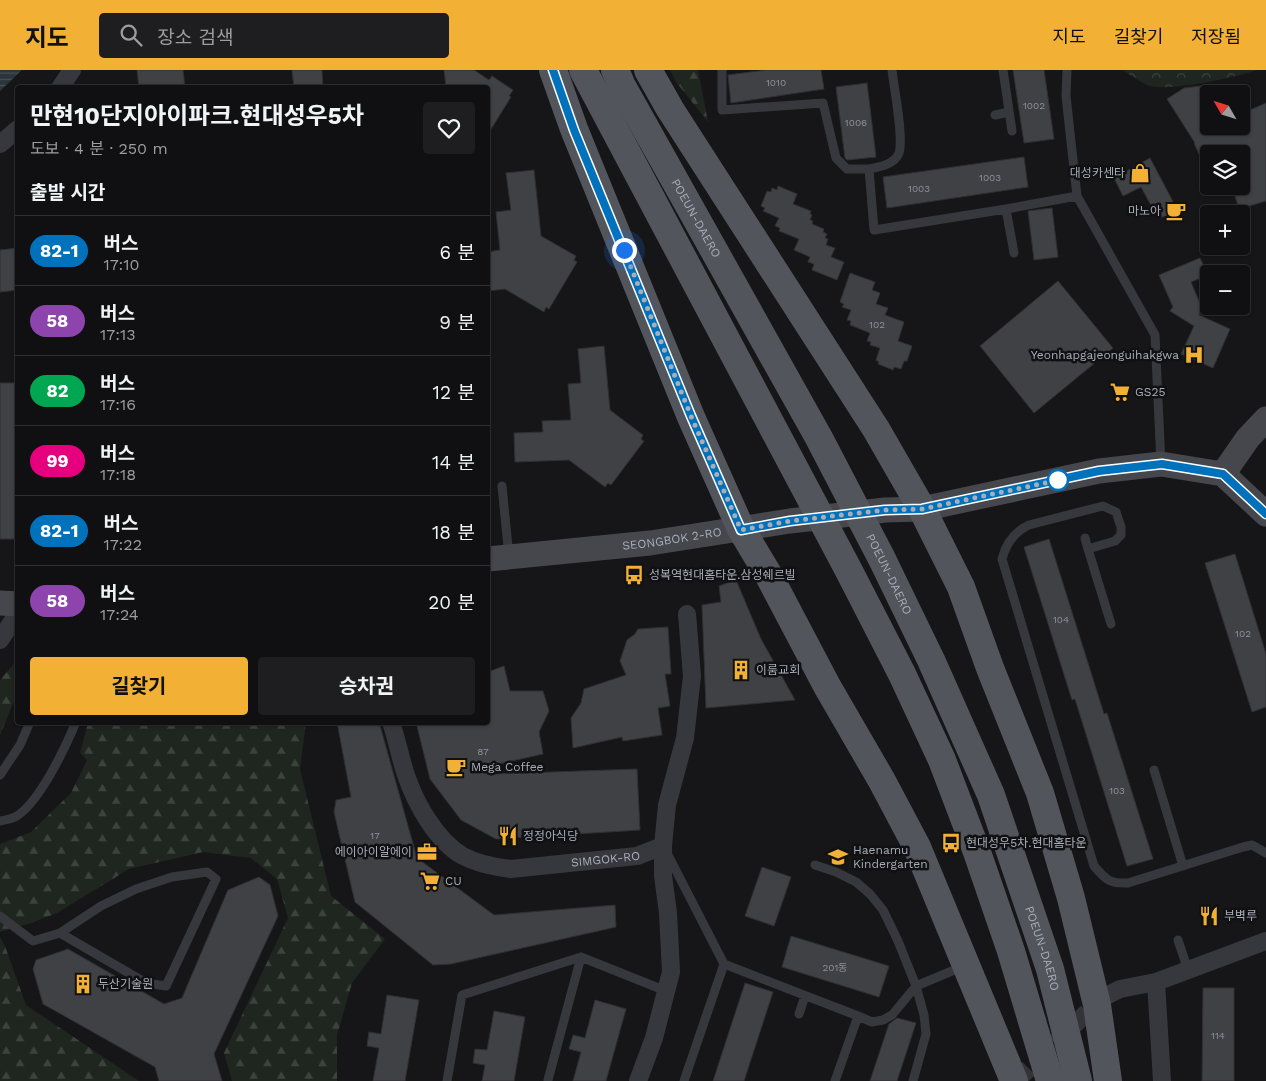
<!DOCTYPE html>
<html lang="ko">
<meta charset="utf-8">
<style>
:root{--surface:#101012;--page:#1e1e20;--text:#f1f3f6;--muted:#9c9d9f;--line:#303032;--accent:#f2b134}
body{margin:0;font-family:"Work Sans","Noto Sans KR",sans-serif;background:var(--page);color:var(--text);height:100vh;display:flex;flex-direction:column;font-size:19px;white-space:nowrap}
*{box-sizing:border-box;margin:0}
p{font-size:16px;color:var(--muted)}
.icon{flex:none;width:28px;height:28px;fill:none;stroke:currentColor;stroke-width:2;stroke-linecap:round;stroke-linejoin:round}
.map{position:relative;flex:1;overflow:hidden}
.details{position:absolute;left:15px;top:15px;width:475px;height:640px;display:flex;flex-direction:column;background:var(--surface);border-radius:5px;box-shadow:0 1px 4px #0004,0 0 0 1px var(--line)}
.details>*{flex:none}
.badge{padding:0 10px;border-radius:16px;font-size:18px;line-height:32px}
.needle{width:32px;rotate:309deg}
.fabs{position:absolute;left:1200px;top:15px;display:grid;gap:10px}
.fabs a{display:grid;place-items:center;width:50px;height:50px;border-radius:5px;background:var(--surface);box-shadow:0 1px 4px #0004,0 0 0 1px var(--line);font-size:25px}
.you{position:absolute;width:25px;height:25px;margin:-12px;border:4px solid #fff;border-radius:50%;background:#1a73e8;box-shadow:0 0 0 8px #1a73e833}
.map>.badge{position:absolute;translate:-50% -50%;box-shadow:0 0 0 2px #fff}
h2{padding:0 15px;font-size:19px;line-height:45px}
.round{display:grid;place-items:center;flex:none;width:52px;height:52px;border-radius:5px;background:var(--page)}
.summary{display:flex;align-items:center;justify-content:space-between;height:85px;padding:0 15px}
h1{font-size:24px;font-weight:700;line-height:38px}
.primary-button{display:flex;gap:10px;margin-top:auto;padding:10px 15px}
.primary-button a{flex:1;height:58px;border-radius:5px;background:var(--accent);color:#111;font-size:20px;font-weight:700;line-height:58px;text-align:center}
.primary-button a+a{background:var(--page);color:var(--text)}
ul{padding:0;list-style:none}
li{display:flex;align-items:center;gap:15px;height:70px;padding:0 15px;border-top:1px solid var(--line)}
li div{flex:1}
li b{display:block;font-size:19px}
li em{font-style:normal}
li .badge{min-width:55px;font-weight:700;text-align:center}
header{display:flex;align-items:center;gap:30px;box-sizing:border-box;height:70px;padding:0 25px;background:var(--accent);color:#111}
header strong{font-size:24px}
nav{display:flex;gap:28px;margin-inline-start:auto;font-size:18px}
.search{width:350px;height:45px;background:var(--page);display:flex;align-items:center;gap:12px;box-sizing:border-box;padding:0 18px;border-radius:5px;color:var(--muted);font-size:19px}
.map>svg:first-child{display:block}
</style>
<header>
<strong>지도</strong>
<div class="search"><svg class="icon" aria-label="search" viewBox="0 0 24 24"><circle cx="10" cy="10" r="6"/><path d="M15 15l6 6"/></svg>장소 검색</div>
<nav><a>지도</a><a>길찾기</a><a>저장됨</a></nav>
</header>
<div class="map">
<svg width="1266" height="1011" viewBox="0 0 1266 1011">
<defs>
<pattern id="forest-firs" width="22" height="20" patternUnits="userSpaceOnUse" patternTransform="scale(1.25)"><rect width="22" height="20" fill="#1e261f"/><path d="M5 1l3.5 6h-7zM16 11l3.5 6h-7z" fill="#3c433d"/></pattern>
<pattern id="park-crowns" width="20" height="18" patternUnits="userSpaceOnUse" patternTransform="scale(1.25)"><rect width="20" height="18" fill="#1e261f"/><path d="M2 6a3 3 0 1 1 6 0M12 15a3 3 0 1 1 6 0" fill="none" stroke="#3c433d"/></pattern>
<pattern id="water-rules" width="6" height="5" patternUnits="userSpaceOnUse" patternTransform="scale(1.25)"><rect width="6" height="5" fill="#2c353c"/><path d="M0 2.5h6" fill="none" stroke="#485056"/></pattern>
</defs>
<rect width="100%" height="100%" fill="#161618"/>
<!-- forest -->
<path fill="url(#forest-firs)" d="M670,0H698L708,52L676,12Z
M17,590V624L0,665V610Z
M306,652L300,699L331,826L385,869L352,913L337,965V1011H232L224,983L288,848L277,809L251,788L203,782L129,799L57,843L31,853L0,862V774L31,762L71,723L87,690L80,683L88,653Z
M0,867L5,876L26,935L139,1011H0Z"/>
<!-- park -->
<path fill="url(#park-crowns)" d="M1123,0H1258C1236,7 1166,23 1147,15C1139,11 1130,5 1123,0Z"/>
<!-- water -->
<path fill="url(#water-rules)" d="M0,0H22L0,21Z"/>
<!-- building -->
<path fill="#404145" stroke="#303034" d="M137,0H183L185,18H139Z
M292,0H322L323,18H294Z
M444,0H474L489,10L492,6L513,20L509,26L511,27L488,64V18H465L461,15L446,17Z
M766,0H821L824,19L731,33L728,5Z
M1013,0H1044L1054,69L1024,73Z
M867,13L876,87L847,90L845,88L836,17Z
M1209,15V56H1241V44L1266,33V131L1239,139L1232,116H1241V84H1199L1194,73H1195L1167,29L1184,18Z
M1024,87L1028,117L887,138L883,107Z
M1150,88L1179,143L1158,148L1141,117L1123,126L1114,108Z
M534,100L541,166L576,186L574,190L577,192L549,239L546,237L544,242L505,219L488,221V182L500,180L496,142L511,140L506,103Z
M778,116L797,124L793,134L811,141L810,144L812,145L810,150L813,151L812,154L824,159L823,162L827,164L825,168L828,169L826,175L835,178L831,187L844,192L837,210L812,200L814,194L808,192L810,187L794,180L799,169L779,161L780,158L775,156L779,148L763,141L765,138L761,136L767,121L771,122L772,118L777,120Z
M1052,138L1058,187L1034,190L1028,141Z
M18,178V220L0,222V180Z
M1200,188L1208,205L1191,212L1201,236L1199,245L1230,259L1213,298L1181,284L1194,256L1170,241L1173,237L1159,205Z
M850,203L875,212L872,220L880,223L876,234L888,238L885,245L904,252L898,271L912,276L907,291H904L901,299L894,297L893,300L878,294L879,292L876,290L880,278L870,275L871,272L867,271L870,263L850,255L851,251L847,250L851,240L842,237L844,234L840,232Z
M1058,211L1113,278L1034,343L980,276Z
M604,276L610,340L643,365L641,369L644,371L611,415L608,413L605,417L569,390L515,392L514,363L543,362L542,351L571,350L568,314L581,313L578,279Z
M0,313H18V469H0Z
M1049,469L1104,644L1107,643L1153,789L1127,796L1075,629L1072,630L1024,477Z
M1235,484L1266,584V637L1252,642L1205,493Z
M736,510L761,569L795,630L706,638L702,535L721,532L719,516Z
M668,557L671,604H665L670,636L658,638L662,665L623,671L622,667L573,678L571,648L581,633L584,619L626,605L620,591L627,570L635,564L638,559Z
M504,596L510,621H543L549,641L539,662L543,684L494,695L495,704L637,699L640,760L496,769L461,750L430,709L416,652H488V602Z
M337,652H379L417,788L494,845L615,835L616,857L451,894L433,895L355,832L334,742L336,730L351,727Z
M762,797L791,807L774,856L745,846Z
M259,807L270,815L278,846L214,984L222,1011H159L155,997L43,934L33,899L36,890L68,879L164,934L182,928L228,820Z
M791,866L889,896L879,927L782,897Z
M745,913L773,922L744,1011H713Z
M1203,918H1234V1011H1202Z
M387,925L419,930L405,1011H373L379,978L367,976L369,962L381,964Z
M595,930L626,939L606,1011H573L581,982L569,979L573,965L585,968Z
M494,941L525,947L514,1011H482L485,995L473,993L475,979L487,980Z
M897,948L916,953L897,1011H870L889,954Z"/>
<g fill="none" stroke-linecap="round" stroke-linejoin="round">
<!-- street-tunnel -->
<path stroke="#333438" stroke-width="18" stroke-dasharray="18 9" stroke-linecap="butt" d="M1016,1011L1102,928"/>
<!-- lane -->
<path stroke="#37383d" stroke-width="9" d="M722,0V40L823,33L836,88L847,99H869
M892,0C894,18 904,68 899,83C895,94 880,97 869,99L874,160L1006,139L1014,183
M1003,0L1012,61
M1067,0L1066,26L1077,126L1155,265L1161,394
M995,45L1009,42
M1006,139L1077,126
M502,416L509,487
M1085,468L1088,479
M1111,554L1088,479L1115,471L1121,465V457L1116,442L1103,436L1029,455C1014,462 1006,473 1002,489L1094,796C1106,810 1110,814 1128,813L1243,777L1252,775L1266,783
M1154,700L1183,796
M0,705L20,675L30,652
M0,751C5,750 11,749 15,747C39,734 65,678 76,652
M667,783L724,894L858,946L872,952L883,950L892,945L916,916L964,896
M815,795L836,802L856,812L870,824L883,840L898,871L916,916L924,945L926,964L913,1011
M0,846L33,871L60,863L101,836L136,819L172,807L207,802L216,809L166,916L146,913L60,863
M1178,870L1188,900
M799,944L805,926
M548,1010L581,887
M447,1011L462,925L581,887L666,921
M684,1011L724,894
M835,1011L858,946"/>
<!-- street -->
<g stroke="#37383d" stroke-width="18">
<path d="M60,18L72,0"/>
<path d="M0,74L18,59"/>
<path d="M0,570L18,543"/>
<path id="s1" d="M391,652C397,670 400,687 406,705C415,732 436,771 463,786C478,794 494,797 511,799L637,786L663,776V806L668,843L671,902L654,968L638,1011"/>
<path d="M663,776L667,735L685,668L692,606L687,544"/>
<path d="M1156,912L1162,1011"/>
<path d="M1102,928L1120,919L1156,912L1266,871"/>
</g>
<!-- secondary -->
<g stroke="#45474d" stroke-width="25">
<path d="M1223,404L1248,368L1266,349"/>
<path id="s2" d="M488,489L650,473L790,451L885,440L922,439L1099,401L1161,394L1223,404L1266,444"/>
<path d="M0,533L18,534"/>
</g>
<!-- primary -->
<g stroke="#53555c" stroke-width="28">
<path d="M553,0L574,59L691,347L741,459L768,504L827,616L882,711L917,777L1014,1011"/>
<path d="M583,0L848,499L902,604L942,690L977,782L1011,881L1050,1011"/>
<path id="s3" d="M615,0L622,16L819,368L882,489L931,590L991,725L1050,899L1078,1011"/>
<path d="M648,0L670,39L876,359L922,439L961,517L990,598L1040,723L1071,828L1097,935L1108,1011"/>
</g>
</g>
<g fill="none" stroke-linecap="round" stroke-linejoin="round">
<defs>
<path id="line" d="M553,0L574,60L691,346L741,460L790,451L885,440L922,439L1099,401L1162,394L1223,404L1266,444"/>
</defs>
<!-- line casing -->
<use href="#line" stroke="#fff" stroke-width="11"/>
<!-- line -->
<use href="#line" stroke="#0072bc" stroke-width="8"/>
<!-- walk -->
<path stroke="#a8adb8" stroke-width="5" stroke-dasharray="0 9" d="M624,180L691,346L741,460L790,451L885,440L922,439L1064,409L1058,410"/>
</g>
<!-- icons -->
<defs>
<symbol id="shop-bare" viewBox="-9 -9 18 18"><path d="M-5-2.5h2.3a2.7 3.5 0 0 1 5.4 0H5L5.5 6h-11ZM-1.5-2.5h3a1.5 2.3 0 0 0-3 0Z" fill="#f2b134" stroke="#111113" stroke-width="2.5" paint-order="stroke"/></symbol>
<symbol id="cafe-bare" viewBox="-9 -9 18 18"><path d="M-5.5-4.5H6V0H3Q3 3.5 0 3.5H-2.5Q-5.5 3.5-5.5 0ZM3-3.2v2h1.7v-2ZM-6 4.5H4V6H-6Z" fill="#f2b134" stroke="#111113" stroke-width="2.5" paint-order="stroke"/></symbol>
<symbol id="hospital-bare" viewBox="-9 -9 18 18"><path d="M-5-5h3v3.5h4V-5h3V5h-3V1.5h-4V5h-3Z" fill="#f2b134" stroke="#111113" stroke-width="2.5" paint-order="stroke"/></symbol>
<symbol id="supermarket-bare" viewBox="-9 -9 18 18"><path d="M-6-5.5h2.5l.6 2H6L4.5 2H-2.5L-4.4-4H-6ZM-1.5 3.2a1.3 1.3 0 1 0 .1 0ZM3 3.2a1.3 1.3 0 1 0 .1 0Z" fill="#f2b134" stroke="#111113" stroke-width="2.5" paint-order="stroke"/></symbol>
<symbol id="bus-bare" viewBox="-9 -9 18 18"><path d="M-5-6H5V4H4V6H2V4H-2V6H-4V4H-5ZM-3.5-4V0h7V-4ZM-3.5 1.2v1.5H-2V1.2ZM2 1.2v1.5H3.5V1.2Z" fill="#f2b134" stroke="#111113" stroke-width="2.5" paint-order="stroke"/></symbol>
<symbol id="building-bare" viewBox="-9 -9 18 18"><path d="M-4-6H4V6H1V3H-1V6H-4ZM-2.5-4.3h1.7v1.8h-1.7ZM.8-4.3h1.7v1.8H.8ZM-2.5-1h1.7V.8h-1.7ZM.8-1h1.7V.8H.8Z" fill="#f2b134" stroke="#111113" stroke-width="2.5" paint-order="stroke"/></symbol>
<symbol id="restaurant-bare" viewBox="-9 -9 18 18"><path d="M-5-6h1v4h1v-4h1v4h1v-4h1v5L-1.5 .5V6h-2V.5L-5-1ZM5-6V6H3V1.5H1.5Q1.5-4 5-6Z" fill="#f2b134" stroke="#111113" stroke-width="2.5" paint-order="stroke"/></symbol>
<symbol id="office-bare" viewBox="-9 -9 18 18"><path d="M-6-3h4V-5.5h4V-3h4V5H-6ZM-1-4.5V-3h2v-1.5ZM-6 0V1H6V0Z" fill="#f2b134" stroke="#111113" stroke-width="2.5" paint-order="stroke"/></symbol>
<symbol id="school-bare" viewBox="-9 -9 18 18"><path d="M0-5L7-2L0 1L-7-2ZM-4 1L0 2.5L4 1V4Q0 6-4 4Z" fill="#f2b134" stroke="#111113" stroke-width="2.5" paint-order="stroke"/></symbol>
</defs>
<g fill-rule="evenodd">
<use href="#shop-bare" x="1126" y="89" width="28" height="28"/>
<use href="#cafe-bare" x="1162" y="127" width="28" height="28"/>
<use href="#hospital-bare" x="1180" y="271" width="28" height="28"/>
<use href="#supermarket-bare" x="1106" y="308" width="28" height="28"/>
<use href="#bus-bare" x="620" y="491" width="28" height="28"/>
<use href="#building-bare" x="727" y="586" width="28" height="28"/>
<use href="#cafe-bare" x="442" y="683" width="28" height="28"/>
<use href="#restaurant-bare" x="494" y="752" width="28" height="28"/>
<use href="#bus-bare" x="937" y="759" width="28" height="28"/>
<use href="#office-bare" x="413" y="768" width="28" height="28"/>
<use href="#school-bare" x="824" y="773" width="28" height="28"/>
<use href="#supermarket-bare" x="416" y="797" width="28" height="28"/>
<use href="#restaurant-bare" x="1195" y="832" width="28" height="28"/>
<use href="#building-bare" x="69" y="900" width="28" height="28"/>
</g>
<!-- markers -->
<circle fill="#fff" stroke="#0072bc" stroke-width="2.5" cx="1058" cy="410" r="10"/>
<g text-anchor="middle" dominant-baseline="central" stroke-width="5" stroke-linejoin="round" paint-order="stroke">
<!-- number labels -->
<g font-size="10" fill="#8e929b">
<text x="776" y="12">1010</text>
<text x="1034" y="35">1002</text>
<text x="856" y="52">1006</text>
<text x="990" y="107">1003</text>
<text x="919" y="118">1003</text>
<text x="877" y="254">102</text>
<text x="1061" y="549">104</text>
<text x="1243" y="563">102</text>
<text x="483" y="681">87</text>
<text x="1117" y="720">103</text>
<text x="375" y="765">17</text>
<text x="835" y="897">201동</text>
<text x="1218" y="965">114</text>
</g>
<!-- poi labels -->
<g font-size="12" fill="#a8adb8" stroke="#111113" text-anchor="start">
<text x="1125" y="103" text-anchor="end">대성카센타</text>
<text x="1161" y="141" text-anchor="end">마노아</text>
<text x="1179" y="285" text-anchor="end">Yeonhapgajeonguihakgwa</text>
<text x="1135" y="322">GS25</text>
<text x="649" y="505">성복역현대홈타운.삼성쉐르빌</text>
<text x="756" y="600">이룸교회</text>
<text x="471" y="697">Mega Coffee</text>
<text x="523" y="766">정정아식당</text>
<text x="966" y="773">현대성우5차.현대홈타운</text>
<text x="853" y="780">Haenamu<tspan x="853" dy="14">Kindergarten</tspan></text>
<text x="412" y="782" text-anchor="end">에이아이알에이</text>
<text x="445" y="811">CU</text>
<text x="1224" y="846">부벽루</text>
<text x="98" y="914">두산기술원</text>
</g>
<!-- street labels -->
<g font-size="12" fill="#a8adb8" stroke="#111113">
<text stroke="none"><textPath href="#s3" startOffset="169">POEUN-DAERO</textPath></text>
<text stroke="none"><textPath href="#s2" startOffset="185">SEONGBOK 2-RO</textPath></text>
<text stroke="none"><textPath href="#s3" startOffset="574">POEUN-DAERO</textPath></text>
<text stroke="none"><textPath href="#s1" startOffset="301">SIMGOK-RO</textPath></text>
<text stroke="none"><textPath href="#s3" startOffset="979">POEUN-DAERO</textPath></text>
</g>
</g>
</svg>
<div class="fabs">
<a><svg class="needle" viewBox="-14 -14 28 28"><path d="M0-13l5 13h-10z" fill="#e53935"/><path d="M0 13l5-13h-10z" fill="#9c9d9f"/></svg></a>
<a><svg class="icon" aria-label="layers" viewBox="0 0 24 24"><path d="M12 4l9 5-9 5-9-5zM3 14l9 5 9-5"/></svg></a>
<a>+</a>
<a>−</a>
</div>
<div class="you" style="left:624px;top:180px"></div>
<section class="details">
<div class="summary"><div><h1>만현10단지아이파크.현대성우5차</h1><p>도보 · 4 분 · 250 m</p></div><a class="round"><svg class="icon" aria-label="heart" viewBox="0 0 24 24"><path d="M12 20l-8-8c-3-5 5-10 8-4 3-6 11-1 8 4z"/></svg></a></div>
<h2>출발 시간</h2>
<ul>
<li><span class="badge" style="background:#0072bc;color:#fff">82-1</span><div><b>버스</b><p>17:10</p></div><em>6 분</em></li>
<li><span class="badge" style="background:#8e44ad;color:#fff">58</span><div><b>버스</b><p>17:13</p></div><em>9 분</em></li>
<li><span class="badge" style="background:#00a651;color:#fff">82</span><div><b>버스</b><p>17:16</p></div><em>12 분</em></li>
<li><span class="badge" style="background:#e6007e;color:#fff">99</span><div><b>버스</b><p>17:18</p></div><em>14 분</em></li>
<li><span class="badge" style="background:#0072bc;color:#fff">82-1</span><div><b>버스</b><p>17:22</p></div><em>18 분</em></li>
<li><span class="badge" style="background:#8e44ad;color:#fff">58</span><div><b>버스</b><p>17:24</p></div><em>20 분</em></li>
</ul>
<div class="primary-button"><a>길찾기</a><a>승차권</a></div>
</section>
</div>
